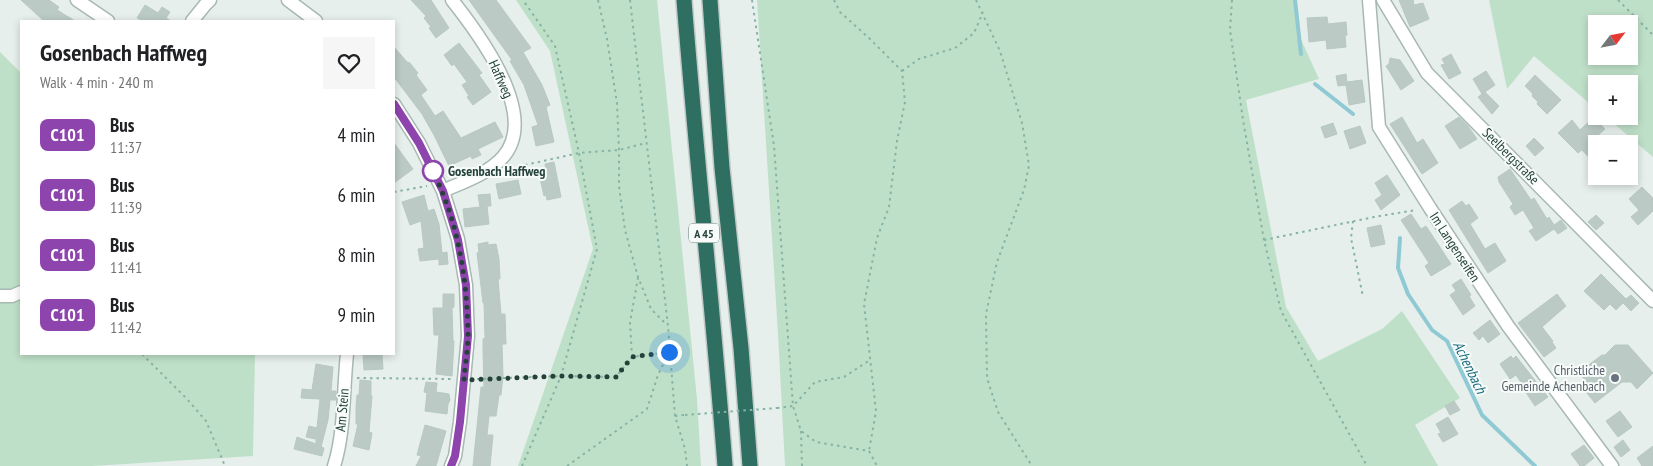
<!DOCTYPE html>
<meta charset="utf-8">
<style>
:root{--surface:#fff;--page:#f6f6f6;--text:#202124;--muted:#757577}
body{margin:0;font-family:"PT Sans Narrow",sans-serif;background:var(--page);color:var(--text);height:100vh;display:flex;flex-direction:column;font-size:19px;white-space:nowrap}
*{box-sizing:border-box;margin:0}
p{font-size:16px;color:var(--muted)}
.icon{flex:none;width:28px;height:28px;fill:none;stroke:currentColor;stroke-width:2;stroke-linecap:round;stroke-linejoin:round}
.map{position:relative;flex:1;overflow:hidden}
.sheet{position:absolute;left:20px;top:20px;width:375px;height:335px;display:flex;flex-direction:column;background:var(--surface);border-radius:0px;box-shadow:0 2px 8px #0003}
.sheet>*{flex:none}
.badge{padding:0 10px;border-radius:8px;font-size:18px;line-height:32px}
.needle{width:32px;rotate:58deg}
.buttons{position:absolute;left:1588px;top:15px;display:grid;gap:10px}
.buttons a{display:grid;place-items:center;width:50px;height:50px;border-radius:0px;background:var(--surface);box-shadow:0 2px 8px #0003;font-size:25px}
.you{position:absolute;width:25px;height:25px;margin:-12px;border:4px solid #fff;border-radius:50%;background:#1a73e8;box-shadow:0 0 0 8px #1a73e833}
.map>.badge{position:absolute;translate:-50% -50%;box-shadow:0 0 0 2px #fff}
.round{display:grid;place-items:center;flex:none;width:52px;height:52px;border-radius:0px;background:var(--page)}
.head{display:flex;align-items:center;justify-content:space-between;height:85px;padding:0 20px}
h1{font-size:24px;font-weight:800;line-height:38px}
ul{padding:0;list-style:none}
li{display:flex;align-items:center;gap:15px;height:60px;padding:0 20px}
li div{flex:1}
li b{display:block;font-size:19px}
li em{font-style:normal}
li .badge{min-width:55px;font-weight:700;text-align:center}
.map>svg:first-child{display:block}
</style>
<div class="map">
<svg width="1653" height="466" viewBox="0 0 1653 466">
<rect width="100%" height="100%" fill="#e6efeb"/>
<!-- green -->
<path fill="#bfe0c8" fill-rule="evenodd" d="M516,0H657L697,399L701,466H518L593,249L550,51Z
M757,0H1296L1299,35L1319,79L1246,100L1286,307L1318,361L1382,329L1402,311L1460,398L1415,425L1438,466H785L778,334Z
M1489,0H1653V157L1605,116H1629V84H1596V109L1534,56L1507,89ZM1596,24H1629V56H1596Z
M0,52L21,73V354H255L253,456L93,466H0Z"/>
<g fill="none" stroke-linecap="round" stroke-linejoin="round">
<!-- stream -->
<path stroke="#8ec9d4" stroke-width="4" d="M1295,0L1301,54
M1315,84L1353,114
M1400,238L1398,268L1408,294L1432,330L1447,341L1482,415L1535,466"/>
</g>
<!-- building -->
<path fill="#bbcac4" stroke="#b8c9c2" d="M21,0H49L59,7L57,10L75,21H44Z
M411,0H431L449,28L436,38L429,28L431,27L424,18L426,16Z
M469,0H496L531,48L523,52L542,85L550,105L546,107L554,142L536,146L532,127L538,125L524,85L510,61L512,60Z
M1399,0H1413L1414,5L1423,3L1429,19L1410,27Z
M145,5L158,13L162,7L170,12L166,18L171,21H143L137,18Z
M1327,17L1328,24L1346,22L1347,35L1345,36L1346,47L1327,49L1326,40L1309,42L1307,18Z
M459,43L482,73L479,75L491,92L473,105L467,97L469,96L462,85L467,82L454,64L452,66L444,55Z
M394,47L408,63L409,62L418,73L416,75L427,90L421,95L435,116L443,111L461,138L495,122L503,137L478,149L481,155L472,159L471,156L449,166L434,135L422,114L394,77Z
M1451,54L1461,73L1449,79L1441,65L1445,64L1442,59Z
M1390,58L1400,60L1414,81L1401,90L1386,66L1389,64Z
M1486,71L1495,85L1482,94L1473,79Z
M1346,74L1347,82L1362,80L1365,102L1349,105L1346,85L1338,86L1336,76Z
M1535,75L1561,100L1547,114L1537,104L1538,102L1532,96L1533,94L1525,86Z
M1485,92L1499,106L1492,114L1478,97Z
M1402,117L1417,143L1423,139L1438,163L1422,174L1390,124Z
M1459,117L1468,126L1477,139L1460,149L1445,126Z
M1594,117L1605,129L1596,137V165L1582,150L1578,153L1558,133L1572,120L1580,130Z
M1333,123L1337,134L1325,138L1321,127Z
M1360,126L1366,143L1350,149L1344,131Z
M1534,138L1544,148L1535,156L1526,146Z
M394,143L413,169L394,183Z
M554,162L561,197L547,200L546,195L544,196L540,178L547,177L545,164Z
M1510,169L1531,200L1534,198L1547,219L1549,217L1554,225L1561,220L1567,228L1558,234L1554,229L1536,241L1529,231L1534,228L1523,210L1515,215L1510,207L1513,204L1499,182L1498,177Z
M1387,175L1400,195L1381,210L1375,200L1382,195L1375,183Z
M518,180L521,194L499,199L496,184Z
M1642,187L1653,198V211L1638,225L1631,217L1639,210L1629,199Z
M490,194L491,206H487L489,224L465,227L463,209L480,207L478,195Z
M424,195L428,211L434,209L439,224L442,253L447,252L448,264L439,265V259L420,261L418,249L424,248L421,221L410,225L402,202Z
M1462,201L1466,206L1469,204L1478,218L1470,224L1485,249L1495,243L1506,261L1488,273L1449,210Z
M1411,214L1421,229L1426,226L1451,264L1431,276L1425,266L1429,263L1401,220Z
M1596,215L1604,223L1596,230L1588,222Z
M1381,225L1385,244L1371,247L1367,228Z
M488,242V245L496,244L499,259L500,279H498L501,314H505L506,344H502L503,376L501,395H499L496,416H489L487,435H493L490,466H473L481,387H484L483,350V339L485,338L484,303H483L477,253L479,252L478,244Z
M1601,274L1626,299L1631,295L1639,303L1631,311L1623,303L1616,310L1610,304L1604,310L1584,291Z
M1461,279L1471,295L1469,296L1475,306L1463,315L1450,295L1456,291L1452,285Z
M443,294H454V307L452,308L453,341H454L452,376L436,374L439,335H434L433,308H443Z
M1557,294L1566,306L1542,327L1553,341L1552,342L1556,348L1544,357L1518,323Z
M1490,320L1500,334L1488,343L1483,336L1479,340L1473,333Z
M1615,345H1628L1653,373L1637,389L1631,382H1622L1595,403L1586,392L1591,388L1579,372L1602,355H1605Z
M363,354H382L383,369L364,370Z
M1511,356L1513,359L1516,356L1548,397L1535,406L1525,391L1526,390L1516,375L1510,379L1500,364Z
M316,364L333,367L331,391H336V400H330L328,420L321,447L324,448L322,456L294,449L297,437L316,444V439L306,437L309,426L317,428L320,399L301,398L302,389L312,390Z
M360,380L371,381V396H372L369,432L372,433L369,450L353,446L358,424H356V407L357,395H359Z
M426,382L437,383L436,392L449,394L450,400L448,404L447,414L425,411L427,393L424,392Z
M1454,401L1460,410L1450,415L1445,406Z
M1620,411L1632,427L1618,437L1606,421Z
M1448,417L1458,434L1443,442L1438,434L1441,433L1436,424Z
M425,425L446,431L436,466H416L421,456L417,455Z
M1623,440L1630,450L1621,457L1614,447Z
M1584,445L1594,458L1584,466H1580L1571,454Z
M1653,446V466H1642L1637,458Z"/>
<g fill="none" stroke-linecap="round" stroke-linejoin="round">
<defs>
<path id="minor" d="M77,0L108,21
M288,0L316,21
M1369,0L1379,127L1430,208L1508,326L1612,466
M1383,0L1427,73L1653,301
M192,21L205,5L210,0
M394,104L419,143L443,191L458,239L466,285L468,336L460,422L455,456L451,466
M443,191C463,182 488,174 503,157C540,115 479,34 452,0
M0,296H12L21,292
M334,466C345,432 343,390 347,354"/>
<path id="motorway" d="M684,0C696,155 713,310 725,466
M710,0L722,168L741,348L750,466"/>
</defs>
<!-- minor casing -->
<use href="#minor" stroke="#a8b8b2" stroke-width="15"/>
<!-- motorway casing -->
<use href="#motorway" stroke="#c2cac8" stroke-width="18"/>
<!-- path -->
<path stroke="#86b3a5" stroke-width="2" stroke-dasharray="2.5 4" stroke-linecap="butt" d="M598,0L607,39L617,103L619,150V186L625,230L638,277L651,309L667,325
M630,0L668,326L675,416L685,449L687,466
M752,0L774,146L793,406L801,431L816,442L869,451L877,466
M834,0L840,12L870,39L902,71L905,102L897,141L889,207L877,238L864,304L876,411L869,451
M976,0L1000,51L1022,123L1029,165L1024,190L997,262L986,314L987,378L998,412L1032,466
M1232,0L1230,30L1243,120L1264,240L1281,311L1367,466
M1618,0L1653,35
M902,71L919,59L955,48L974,33L983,12
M525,165L579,153L619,150L646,143
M394,192L427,186
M1353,221L1351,238L1363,297
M1264,240L1374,217L1416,210
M142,354L187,399L206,421L225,466
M632,357L630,322L638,278
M357,378L452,379
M477,379L561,376L616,377L632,357L669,352
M777,408L793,406L815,382L844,377L870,360
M675,416L685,415
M801,431L802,466
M522,466L561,376L597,249L579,153L555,46L523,0
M567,466L647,409L658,375L668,354"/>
<!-- minor -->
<use href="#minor" stroke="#fff" stroke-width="12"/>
<!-- motorway -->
<use href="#motorway" stroke="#2f6f62" stroke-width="15"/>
<!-- path-bridge -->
<path stroke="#86b3a5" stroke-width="2" stroke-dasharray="2.5 4" stroke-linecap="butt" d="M685,415L777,408"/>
</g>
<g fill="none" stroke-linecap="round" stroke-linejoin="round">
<defs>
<path id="line" d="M394,104L419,143L443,191L458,240L466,285L468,336L460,422L455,456L451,466"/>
</defs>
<!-- line casing -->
<use href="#line" stroke="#fff" stroke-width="11"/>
<!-- line -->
<use href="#line" stroke="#8e44ad" stroke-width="8"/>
<!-- walk -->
<path stroke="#24423a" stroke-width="5" stroke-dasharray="0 9" d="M433,171L432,170C458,220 467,277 468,334C468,349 465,365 464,380L561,376L616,377L632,357L669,352"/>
</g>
<!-- markers -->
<circle fill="#fff" stroke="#8e44ad" stroke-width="2.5" cx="433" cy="171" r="10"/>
<circle fill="#6b7280" stroke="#f7fbf9" stroke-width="2" cx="1615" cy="378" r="5"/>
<g text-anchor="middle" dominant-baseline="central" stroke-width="4" stroke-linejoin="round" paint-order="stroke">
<!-- shield labels -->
<rect fill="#f7fbf9" stroke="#637a73" stroke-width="1" x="689" y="223.5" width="30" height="19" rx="4"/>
<g font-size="12" font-weight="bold" fill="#24423a">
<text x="704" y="233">A 45</text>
</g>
<!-- street labels -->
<g font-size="14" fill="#24423a" stroke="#f7fbf9">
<text transform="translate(501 79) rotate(66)">Haffweg</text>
<text transform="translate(1511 156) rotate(45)">Seelbergstraße</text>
<text transform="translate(1455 247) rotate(57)">Im Langenseifen</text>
<text transform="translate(342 410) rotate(-85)">Am Stein</text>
</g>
<!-- stop labels -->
<g font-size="14" font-weight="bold" fill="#24423a" stroke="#f7fbf9" text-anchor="start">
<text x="448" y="171">Gosenbach Haffweg</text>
</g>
<!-- worship labels -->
<g font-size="14" fill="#5b616d" stroke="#f7fbf9" text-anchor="end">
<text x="1605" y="370">Christliche<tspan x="1605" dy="16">Gemeinde Achenbach</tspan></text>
</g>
<!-- water labels -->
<g font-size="15" font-style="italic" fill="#1c6f80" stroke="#f7fbf9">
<text transform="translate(1470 367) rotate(64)">Achenbach</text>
</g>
</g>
</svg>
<div class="buttons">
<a><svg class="needle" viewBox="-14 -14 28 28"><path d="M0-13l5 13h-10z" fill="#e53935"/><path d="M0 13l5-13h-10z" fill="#757577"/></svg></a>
<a>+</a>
<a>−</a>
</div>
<div class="you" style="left:669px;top:352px"></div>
<section class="sheet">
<div class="head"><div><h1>Gosenbach Haffweg</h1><p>Walk · 4 min · 240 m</p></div><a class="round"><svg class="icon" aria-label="heart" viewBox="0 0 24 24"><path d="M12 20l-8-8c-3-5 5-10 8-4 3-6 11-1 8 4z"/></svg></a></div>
<ul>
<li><span class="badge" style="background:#8e44ad;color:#fff">C101</span><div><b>Bus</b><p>11:37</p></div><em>4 min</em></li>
<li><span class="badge" style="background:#8e44ad;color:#fff">C101</span><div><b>Bus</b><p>11:39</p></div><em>6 min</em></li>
<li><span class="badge" style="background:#8e44ad;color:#fff">C101</span><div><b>Bus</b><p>11:41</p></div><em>8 min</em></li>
<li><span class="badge" style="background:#8e44ad;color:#fff">C101</span><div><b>Bus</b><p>11:42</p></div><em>9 min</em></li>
</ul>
</section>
</div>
